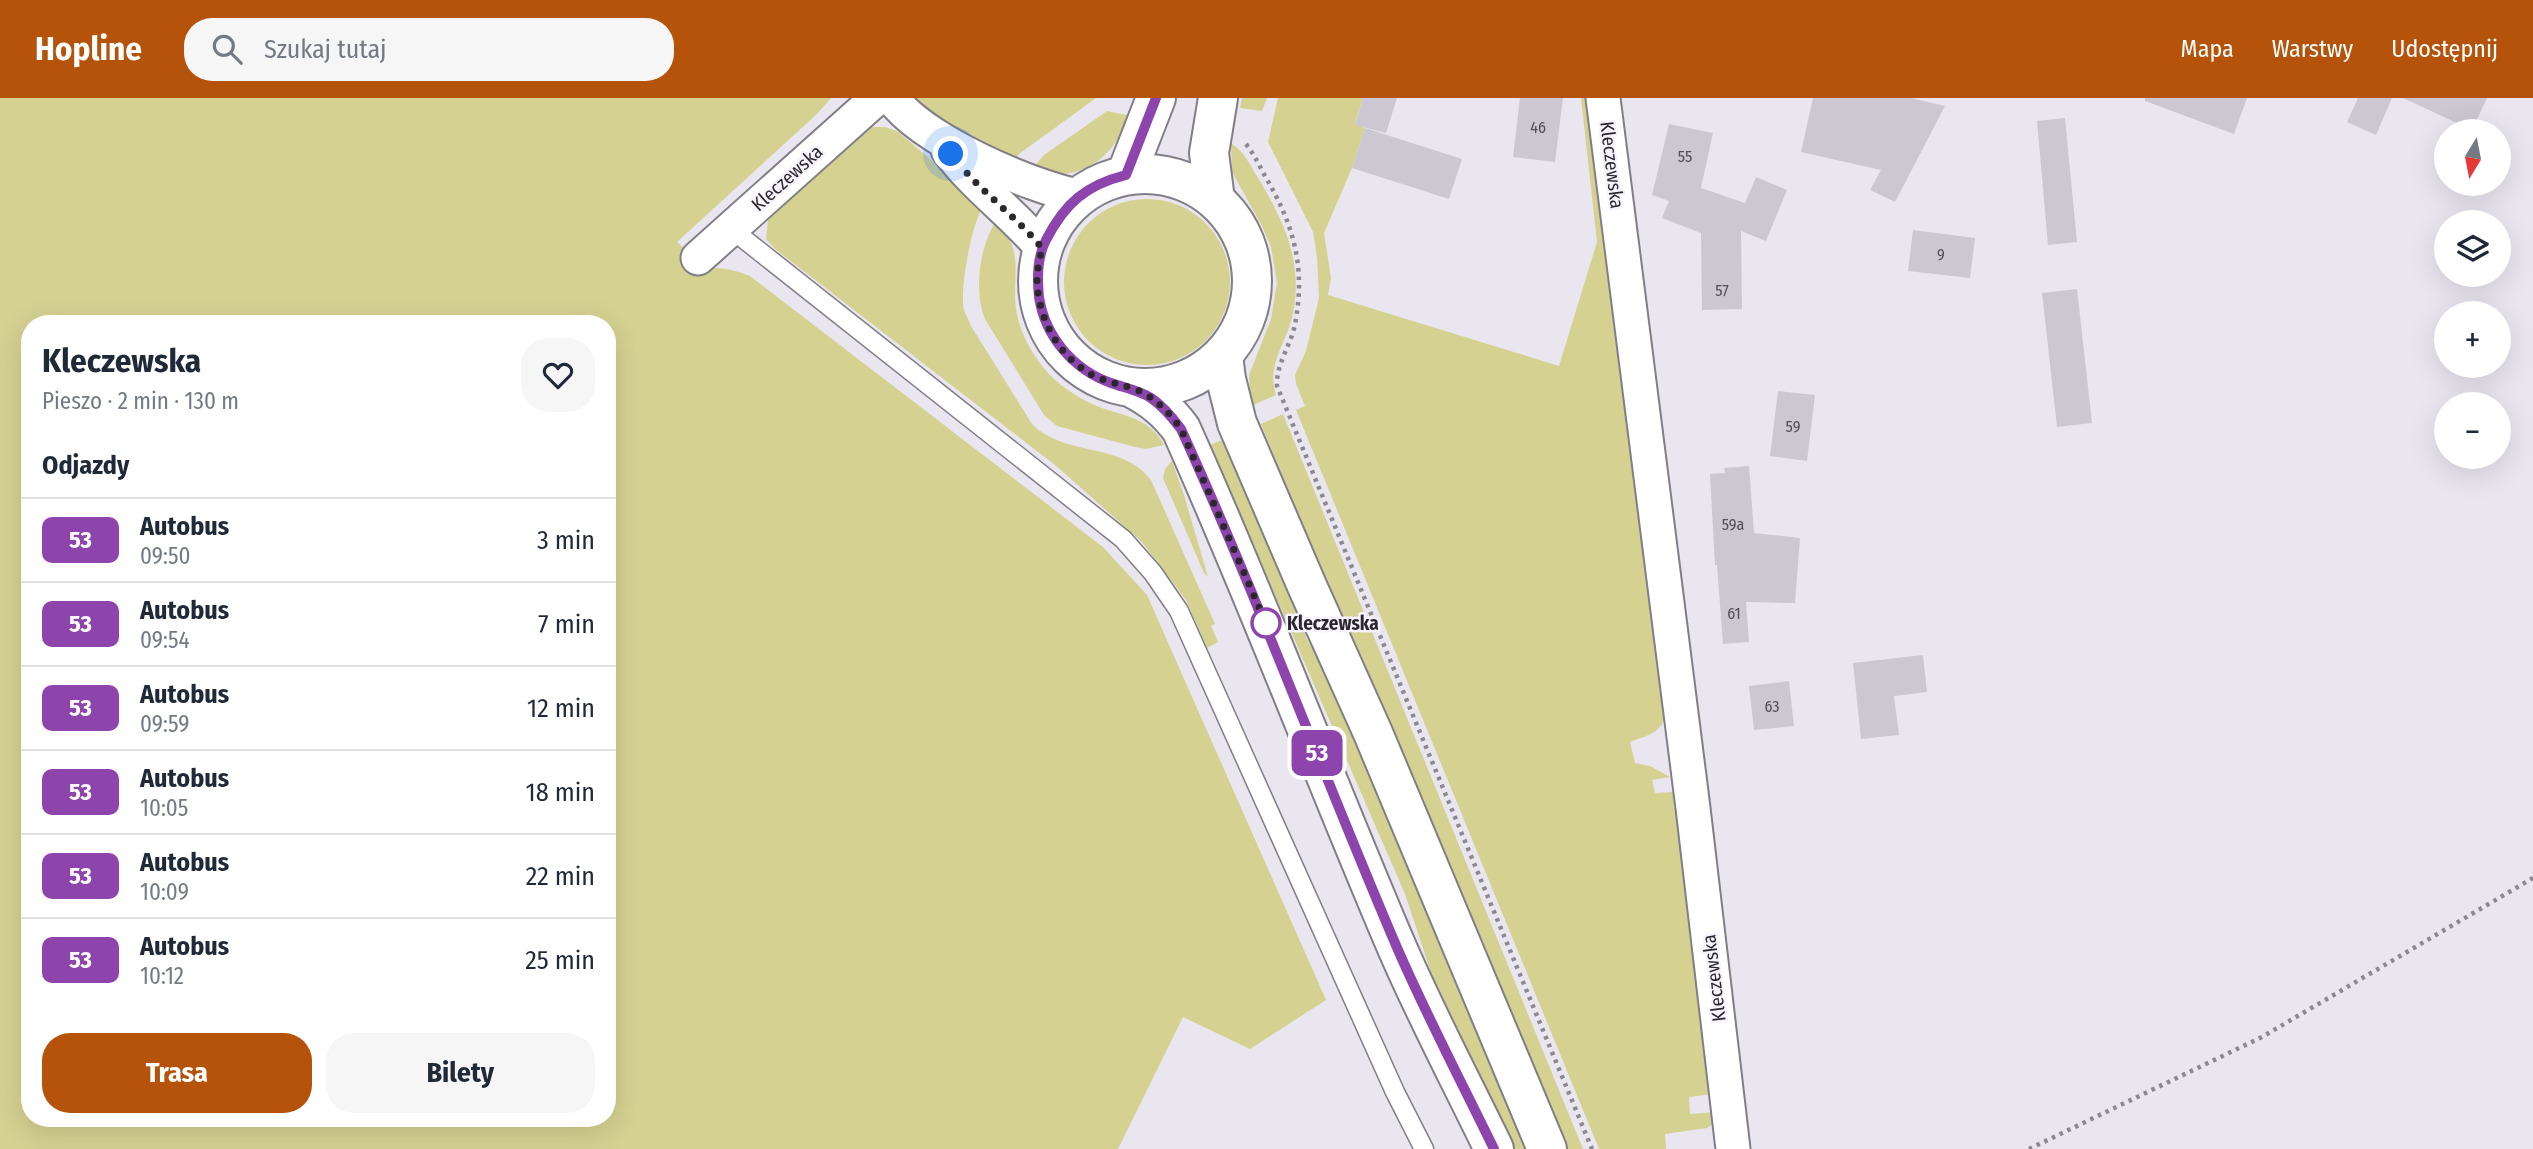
<!DOCTYPE html>
<html lang="pl">
<meta charset="utf-8">
<style>
:root{--surface:#fff;--page:#f6f6f7;--text:#1f2937;--muted:#747a83;--line:#e0e1e3;--accent:#b45309}
body{margin:0;font-family:"Fira Sans Condensed",sans-serif;background:var(--page);color:var(--text);height:100vh;display:flex;flex-direction:column;font-size:26px;white-space:nowrap}
*{box-sizing:border-box;margin:0}
p{font-size:23px;color:var(--muted)}
.icon{flex:none;width:38px;height:38px;fill:none;stroke:currentColor;stroke-width:2;stroke-linecap:round;stroke-linejoin:round}
.map{position:relative;flex:1;overflow:hidden}
.drawer{position:absolute;left:21px;top:217px;width:595px;height:812px;display:flex;flex-direction:column;background:var(--surface);border-radius:28px;box-shadow:0 7px 28px #0002}
.drawer>*{flex:none}
.badge{padding:0 14px;border-radius:10px;font-size:24px;line-height:46px}
.needle{width:46px;rotate:190deg}
.tools{position:absolute;left:2434px;top:21px;display:grid;gap:14px}
.tools a{display:grid;place-items:center;width:77px;height:77px;border-radius:50%;background:var(--surface);box-shadow:0 7px 28px #0002;font-size:35px}
.you{position:absolute;width:35px;height:35px;margin:-18px;border:5px solid #fff;border-radius:50%;background:#1a73e8;box-shadow:0 0 0 10px #1a73e833}
.map>.badge{position:absolute;translate:-50% -50%;box-shadow:0 0 0 4px #fff}
h2{padding:0 21px;font-size:26px;line-height:63px}
.round{display:grid;place-items:center;flex:none;width:74px;height:74px;border-radius:28px;background:var(--page)}
.head{display:flex;align-items:center;justify-content:space-between;height:119px;padding:0 21px}
h1{font-size:33px;font-weight:700;line-height:52px}
.button{display:flex;gap:14px;margin-top:auto;padding:14px 21px}
.button a{flex:1;height:80px;border-radius:28px;background:var(--accent);color:#fff;font-size:28px;font-weight:700;line-height:80px;text-align:center}
.button a+a{background:var(--page);color:var(--text)}
ul{padding:0;list-style:none}
li{display:flex;align-items:center;gap:21px;height:84px;padding:0 21px;border-top:2px solid var(--line)}
li div{flex:1}
li b{display:block;font-size:26px}
li em{font-style:normal}
li .badge{min-width:77px;font-weight:700;text-align:center}
header{display:flex;align-items:center;gap:42px;box-sizing:border-box;height:98px;padding:0 35px;background:var(--accent);color:#fff}
header strong{font-size:33px}
nav{display:flex;gap:38px;margin-inline-start:auto;font-size:24px}
.search{width:490px;height:63px;background:var(--page);display:flex;align-items:center;gap:18px;box-sizing:border-box;padding:0 24px;border-radius:28px;color:var(--muted);font-size:26px}
.map>svg:first-child{display:block}
</style>
<header>
<strong>Hopline</strong>
<div class="search"><svg class="icon" aria-label="search" viewBox="0 0 24 24"><circle cx="10" cy="10" r="6"/><path d="M15 15l6 6"/></svg>Szukaj tutaj</div>
<nav><a>Mapa</a><a>Warstwy</a><a>Udostępnij</a></nav>
</header>
<div class="map">
<svg width="2533" height="1051" viewBox="0 0 2533 1051">
<rect width="100%" height="100%" fill="#eae6f0"/>
<!-- green -->
<path fill="#d5d191" fill-rule="evenodd" d="M0,0H831L817,16L677,144L707,171C720,168 737,173 750,178L1103,449L1147,497L1326,902L1250,951L1183,919L1118,1051H0ZM30,226H607V1020H30Z
M912,0H1096L1019,56L1013,65L915,4Z
M1242,0H1267L1262,13L1240,10Z
M1278,0H1363L1355,26L1365,30L1352,70L1324,135L1331,180L1328,197L1559,268L1597,144L1581,0H1587L1665,615C1663,636 1647,637 1630,644L1635,665L1650,668L1670,679L1652,682L1655,695L1673,694L1712,996L1689,999L1690,1016L1715,1014L1714,1025L1707,1030L1665,1036L1666,1051H1599L1296,312L1305,308L1296,286L1295,277L1306,253L1319,200L1317,159L1313,134L1268,44Z
M1107,13L1131,18C1112,61 1079,87 1031,72L1044,57Z
M870,29H885L897,33L984,107C972,123 959,192 964,212C966,217 969,223 971,228L1032,326C1064,359 1123,344 1151,382L1215,526L1211,528L1218,544L1207,550L1186,502L1142,444L1055,367L775,151L766,141L768,122L850,42Z
M1231,45C1245,54 1251,69 1260,83C1285,125 1303,166 1293,215C1287,246 1266,265 1276,297L1251,308L1249,277L1271,221L1277,185L1271,149L1262,128L1232,74Z
M1064 184a83 83 0 1 1 166 0a83 83 0 1 1-166 0Z
M997,121C1003,131 1012,143 1014,154C1017,168 1015,184 1015,197C1015,228 1031,257 1052,279C1063,290 1078,299 1092,306C1118,318 1149,317 1164,347L1146,351L1135,349L1057,328L1044,317L985,221C973,191 980,147 997,121Z
M1283,316L1583,1051H1560L1261,326Z
M1225,341L1307,541L1352,620L1533,1051H1512L1449,929L1405,796L1210,347Z
M1172,363L1184,397L1208,479L1204,475L1163,380L1165,371Z"/>
<!-- building -->
<path fill="#ccc8d1" d="M1363,0H1397L1386,35L1355,27Z
M1520,0H1563L1555,64L1513,59Z
M1813,0H1911L1945,8L1895,104L1870,92L1881,72L1801,54Z
M2145,0H2247L2234,36L2145,3Z
M2358,0H2392L2376,37L2347,24Z
M2403,0H2487L2472,32Z
M2065,20L2077,144L2048,147L2037,23Z
M1669,26L1713,35L1701,90L1745,105L1756,79L1787,92L1766,143L1741,133L1742,211L1702,212L1701,135L1662,120L1669,103L1652,97Z
M1365,30L1462,61L1449,101L1352,70Z
M1913,132L1975,140L1970,180L1908,173Z
M2077,191L2092,325L2057,329L2042,195Z
M1778,293L1815,297L1807,363L1770,358Z
M1749,368L1754,435L1800,440L1795,505L1746,504L1749,544L1723,546L1717,467H1715L1710,376L1725,375L1724,370Z
M1923,557L1927,594L1894,598L1899,637L1861,641L1853,565Z
M1789,583L1794,628L1754,632L1749,588Z"/>
<g fill="none" stroke-linecap="round" stroke-linejoin="round">
<defs>
<path id="lane" d="M730,130L1123,441L1153,475L1179,513L1395,994L1424,1051"/>
<path id="street" d="M892,0C922,42 1028,88 1078,98
M1603,0L1693,710L1733,1051
M948,52C975,89 1013,115 1042,150
M698,160L877,0"/>
<path id="secondary" d="M1038 183a107 107 0 1 1 214 0a107 107 0 1 1-214 0Z
M1126,77L1156,0
M1215,102L1209,55L1218,0
M1223,257L1226,281L1237,325L1307,488L1373,635L1547,1051
M1132,290C1153,301 1167,312 1181,331C1257,500 1322,674 1395,845C1425,915 1461,983 1494,1051"/>
</defs>
<!-- lane casing -->
<use href="#lane" stroke="#817e87" stroke-width="21"/>
<!-- street casing -->
<use href="#street" stroke="#817e87" stroke-width="37"/>
<!-- secondary casing -->
<use href="#secondary" stroke="#817e87" stroke-width="42"/>
<!-- path -->
<path stroke="#8b888f" stroke-width="4.5" stroke-dasharray="3.5 5" stroke-linecap="butt" d="M1246,46C1254,56 1259,67 1265,78C1294,127 1306,170 1295,226C1291,248 1276,265 1277,288L1592,1051
M2029,1051L2262,939L2533,780"/>
<!-- lane -->
<use href="#lane" stroke="#fff" stroke-width="18"/>
<!-- street -->
<use href="#street" stroke="#fff" stroke-width="33"/>
<!-- secondary -->
<use href="#secondary" stroke="#fff" stroke-width="38"/>
</g>
<g fill="none" stroke-linecap="round" stroke-linejoin="round">
<defs>
<path id="line" d="M1156,0L1126,77C1086,87 1065,105 1046,142C1037,159 1037,180 1039,199C1045,239 1074,272 1111,285C1125,290 1138,292 1151,300C1163,308 1172,319 1181,331C1258,500 1322,674 1395,845C1425,915 1461,983 1494,1051"/>
</defs>
<!-- line casing -->
<use href="#line" stroke="#fff" stroke-width="16"/>
<!-- line -->
<use href="#line" stroke="#8e44ad" stroke-width="10"/>
<!-- walk -->
<path stroke="#2a282c" stroke-width="7" stroke-dasharray="0 12.6" d="M951,56C977,91 1014,116 1042,150C1040,160 1037,172 1037,182C1038,222 1060,261 1096,279C1108,284 1119,286 1132,290C1153,297 1168,313 1181,331L1266,525"/>
</g>
<!-- markers -->
<circle fill="#fff" stroke="#8e44ad" stroke-width="3.5" cx="1266" cy="525" r="14"/>
<g text-anchor="middle" dominant-baseline="central" stroke-width="5" stroke-linejoin="round" paint-order="stroke">
<!-- number labels -->
<g font-size="16" fill="#525055">
<text x="1538" y="29">46</text>
<text x="1685" y="58">55</text>
<text x="1941" y="156">9</text>
<text x="1722" y="192">57</text>
<text x="1793" y="328">59</text>
<text x="1733" y="426">59a</text>
<text x="1734" y="515">61</text>
<text x="1772" y="608">63</text>
</g>
<!-- street labels -->
<g font-size="19" fill="#2a282c" stroke="#f7f3fd">
<text transform="translate(1612 67) rotate(83)">Kleczewska</text>
<text transform="translate(787 80) rotate(-42)">Kleczewska</text>
<text transform="translate(1714 880) rotate(-97)">Kleczewska</text>
</g>
<!-- stop labels -->
<g font-size="19" font-weight="bold" fill="#2a282c" stroke="#f7f3fd" text-anchor="start">
<text x="1287" y="525">Kleczewska</text>
</g>
</g>
</svg>
<div class="tools">
<a><svg class="needle" viewBox="-14 -14 28 28"><path d="M0-13l5 13h-10z" fill="#e53935"/><path d="M0 13l5-13h-10z" fill="#747a83"/></svg></a>
<a><svg class="icon" aria-label="layers" viewBox="0 0 24 24"><path d="M12 4l9 5-9 5-9-5zM3 14l9 5 9-5"/></svg></a>
<a>+</a>
<a>−</a>
</div>
<div class="you" style="left:951px;top:56px"></div>
<b class="badge" style="left:1317px;top:655px;background:#8e44ad;color:#fff">53</b>
<section class="drawer">
<div class="head"><div><h1>Kleczewska</h1><p>Pieszo · 2 min · 130 m</p></div><a class="round"><svg class="icon" aria-label="heart" viewBox="0 0 24 24"><path d="M12 20l-8-8c-3-5 5-10 8-4 3-6 11-1 8 4z"/></svg></a></div>
<h2>Odjazdy</h2>
<ul>
<li><span class="badge" style="background:#8e44ad;color:#fff">53</span><div><b>Autobus</b><p>09:50</p></div><em>3 min</em></li>
<li><span class="badge" style="background:#8e44ad;color:#fff">53</span><div><b>Autobus</b><p>09:54</p></div><em>7 min</em></li>
<li><span class="badge" style="background:#8e44ad;color:#fff">53</span><div><b>Autobus</b><p>09:59</p></div><em>12 min</em></li>
<li><span class="badge" style="background:#8e44ad;color:#fff">53</span><div><b>Autobus</b><p>10:05</p></div><em>18 min</em></li>
<li><span class="badge" style="background:#8e44ad;color:#fff">53</span><div><b>Autobus</b><p>10:09</p></div><em>22 min</em></li>
<li><span class="badge" style="background:#8e44ad;color:#fff">53</span><div><b>Autobus</b><p>10:12</p></div><em>25 min</em></li>
</ul>
<div class="button"><a>Trasa</a><a>Bilety</a></div>
</section>
</div>
